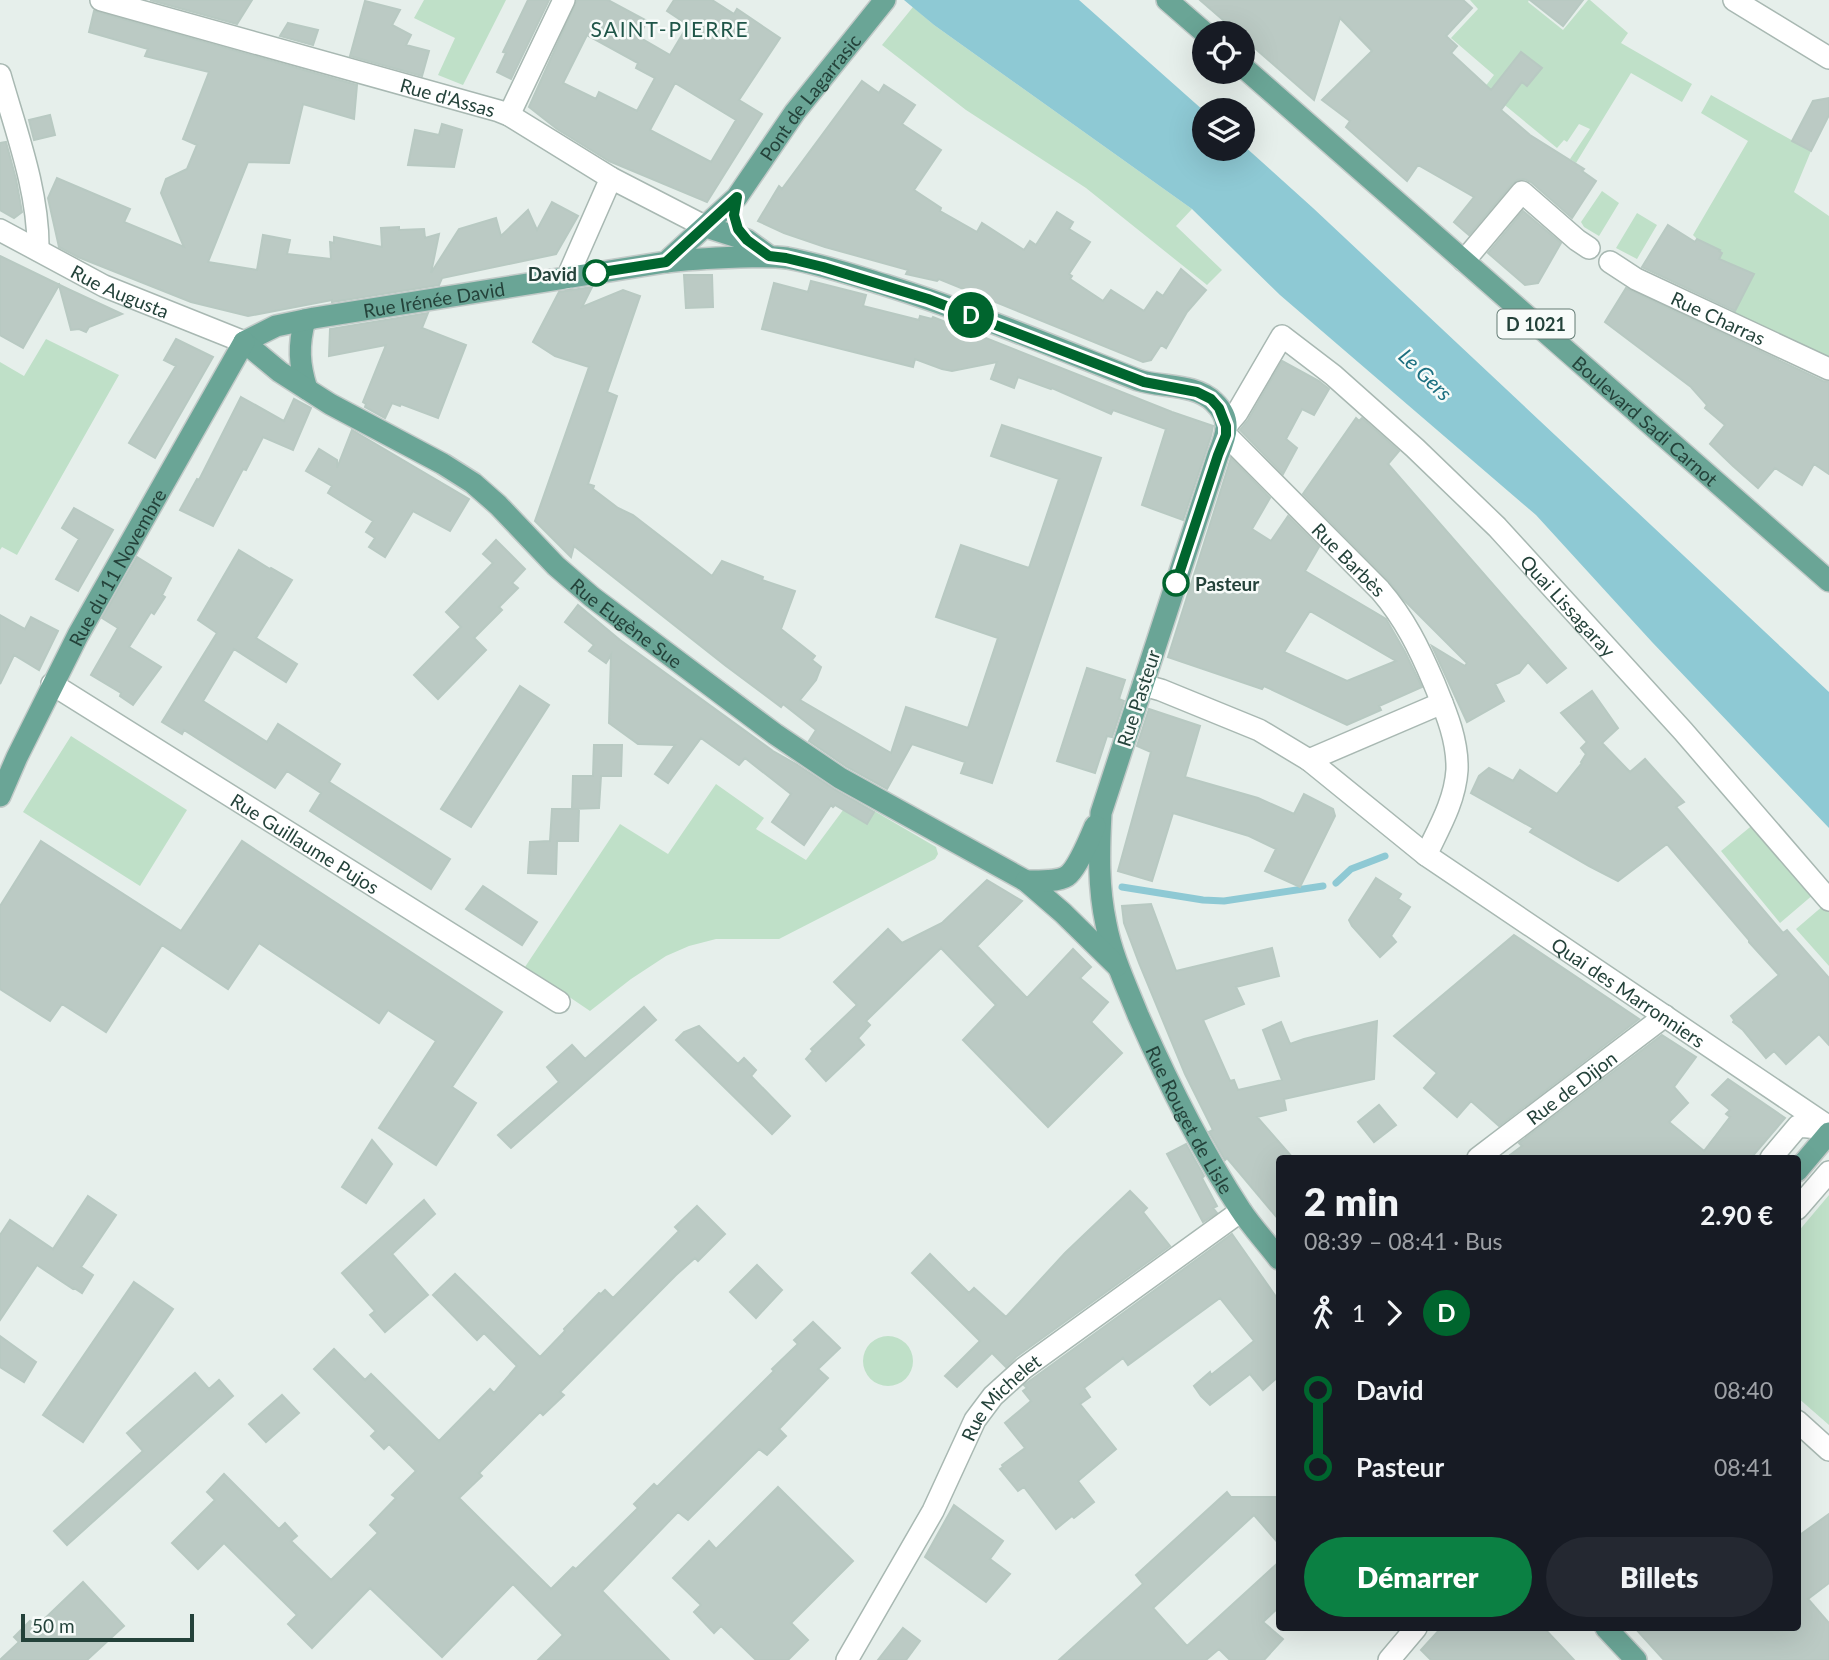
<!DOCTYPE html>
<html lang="fr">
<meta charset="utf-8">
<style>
:root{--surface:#171b24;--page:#242831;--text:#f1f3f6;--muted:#9ea1a6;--accent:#0b8043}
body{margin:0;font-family:Lato,sans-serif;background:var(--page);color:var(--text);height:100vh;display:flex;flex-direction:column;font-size:26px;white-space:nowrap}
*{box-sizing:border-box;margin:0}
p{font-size:23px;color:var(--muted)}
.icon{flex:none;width:38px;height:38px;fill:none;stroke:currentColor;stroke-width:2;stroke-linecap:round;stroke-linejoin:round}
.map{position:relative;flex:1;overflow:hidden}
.panel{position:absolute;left:1276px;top:1155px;width:525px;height:476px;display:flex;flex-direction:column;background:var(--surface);border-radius:7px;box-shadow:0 7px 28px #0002}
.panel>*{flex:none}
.badge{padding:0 14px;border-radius:23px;font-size:24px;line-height:46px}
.fabs{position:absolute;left:1192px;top:21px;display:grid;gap:14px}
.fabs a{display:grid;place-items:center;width:63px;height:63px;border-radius:50%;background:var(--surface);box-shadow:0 7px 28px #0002;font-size:35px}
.scale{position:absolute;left:21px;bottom:18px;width:173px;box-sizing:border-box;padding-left:7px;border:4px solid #24423a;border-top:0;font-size:19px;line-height:24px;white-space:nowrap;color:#24423a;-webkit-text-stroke:5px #f7fbf9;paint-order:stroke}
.map>.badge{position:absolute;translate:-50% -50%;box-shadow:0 0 0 4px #fff}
.legs{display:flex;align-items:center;gap:10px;height:77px;padding:0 28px;font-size:23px}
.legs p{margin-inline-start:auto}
.headline{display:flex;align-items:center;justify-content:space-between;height:119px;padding:0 28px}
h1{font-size:38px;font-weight:800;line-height:52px}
.primary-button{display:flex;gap:14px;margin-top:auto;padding:14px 28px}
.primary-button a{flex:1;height:80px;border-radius:42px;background:var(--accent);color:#fff;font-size:28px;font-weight:800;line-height:80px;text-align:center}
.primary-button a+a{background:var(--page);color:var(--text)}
ul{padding:0 28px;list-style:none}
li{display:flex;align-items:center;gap:24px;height:77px;font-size:26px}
li i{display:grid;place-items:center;width:10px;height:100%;margin:0 9px;background:currentColor}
li i::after{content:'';width:18px;height:18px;margin:-9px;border:5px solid;border-radius:50%;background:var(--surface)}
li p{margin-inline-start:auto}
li:first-child i{background:linear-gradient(#0000 50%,currentColor 0)}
li:last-child i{background:linear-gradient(currentColor 50%,#0000 0)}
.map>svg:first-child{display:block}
</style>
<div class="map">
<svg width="1829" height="1660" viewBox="0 0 1829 1660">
<rect width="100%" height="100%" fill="#e6efeb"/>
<!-- green -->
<path fill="#bfe0c8" d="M424,0H506L463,85L438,75L455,38L414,18Z
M1470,0H1529L1528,2L1563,30L1588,0H1590L1628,33L1621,43L1692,84L1682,102L1631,73L1576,163L1570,159L1590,129L1579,124L1567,142L1564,140L1557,148L1484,88L1494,75L1451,38L1478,9Z
M913,7L934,25L1192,209L1176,226L1222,270L1207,285L1086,188L966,110L882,45Z
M1711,95L1811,151L1794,192L1829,216V361L1732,314L1754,274L1715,268L1720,250L1697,239L1693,235L1748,141L1701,113Z
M1602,191L1619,203L1599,236L1584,227L1581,222Z
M1637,213L1657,225L1637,259L1616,248Z
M46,339L119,375L17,555L2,547L0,550V362L24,376Z
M71,736L187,810L140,886L23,812Z
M716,784L764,818L756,829L806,860L852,798L936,847L938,854L935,859L779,939H716L689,946L666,956L631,979L590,1011L525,967L620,824L668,854Z
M1755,823L1814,894L1780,923L1721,851Z
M1824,905L1829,911V966L1796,929Z
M1829,1195V1425L1797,1397V1233Z
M863 1361a25 25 0 1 1 50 0a25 25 0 1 1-50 0Z"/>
<!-- water -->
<path fill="#8ec9d4" d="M904,0H1079L1204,111V149H1242L1243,145L1313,208L1829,692V828L1652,642L1536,515L1280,295L1192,209L934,25Z"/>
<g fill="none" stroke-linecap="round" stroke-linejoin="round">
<!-- stream -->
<path stroke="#8ec9d4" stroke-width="7" d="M1336,883L1351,869L1385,856
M1122,887L1203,900L1224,901L1323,886"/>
</g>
<!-- building -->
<path fill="#bbcac4" stroke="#b8c9c2" stroke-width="2" fill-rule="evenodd" d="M150,0H252L237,24Z
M528,0H549L511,79L497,72L506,53L503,52Z
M577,0H608L647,21L639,37L670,55L688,25L667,11L674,0H712L734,14L737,9L780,38L739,100L762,114L707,202L609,161L557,129L529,107ZM587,35L638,63L636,68L655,78L637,111L599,92L596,99L563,83ZM675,83L736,120L711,162L650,130Z
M1200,0H1463L1472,8L1446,36L1457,46L1451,53L1491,90L1521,52L1542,68L1527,86L1522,82L1501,110L1530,135L1584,169L1582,171L1596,181L1572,218L1531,182L1524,179L1517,180L1512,184L1469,235L1454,222L1474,197L1418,165L1407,181L1346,127L1350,121L1322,100L1372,51L1340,18L1314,100L1242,37V33H1238Z
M1530,0H1583L1563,26Z
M365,1L400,10L392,25L411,35L406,45L429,51L422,76L350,56Z
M94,11L357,85L354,119L303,104L289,163L248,162L208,262L257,270L263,235L290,240L287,254L331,259L330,242L334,243V237L382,247L381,228L399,227V230L424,229L425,238L439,234L431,273L459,229L496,218L501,236L528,210L537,230L552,202L578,216L556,254L442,278L439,285L332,302V300L248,316L191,302L78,257L59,247L48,198L57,178L130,209L124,222L184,247L161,193L166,179L187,169L197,145L183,139L209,72L145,56L148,49L89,32Z
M288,23L318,30L313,45L280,36Z
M862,81L879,93L884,85L915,105L902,124L941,150L914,190L941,208L940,211L977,232L982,223L1024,250L1030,241L1036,245L1057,212L1073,222L1069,229L1090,242L1069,274L1072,276L1070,279L1103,301L1111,290L1144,311L1157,292L1163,296L1181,269L1206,290L1187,312L1166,348L1161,345L1151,360L1143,362L939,279L937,281L906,274L908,270L825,247L784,233L758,221L779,186L782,189Z
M1829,98V115L1811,151L1792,141L1813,101Z
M50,115L55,135L34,140L29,120Z
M442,124L462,130L454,167L408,165L415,130L439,135Z
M6,142L16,179L22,212L14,218L0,210V143Z
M1523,211L1561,243L1538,283L1525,285L1488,253Z
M1668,225L1695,242L1697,239L1720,250L1719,251L1722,253L1719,259L1754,274L1735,311L1642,267Z
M0,256L68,289L122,314L89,327L86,332L79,329L71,330L59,285L23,348L0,335Z
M684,275H712L713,307L686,308Z
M811,281L866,295L863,306L919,320L920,316L932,319L933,317L1172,412L1213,426L1211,436L1183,520L1142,505L1166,429L1113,410L1111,414L1052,388L1051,389L1018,377L1014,388L991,379L997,362L952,371L942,369L915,359L913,367L762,329L774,283L808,292Z
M592,287L582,307L623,290L640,296L607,392L617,396L588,484L594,486L593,489L618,508L633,515L712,576L722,561L763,577L762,580L795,591L781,629L815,656L812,660L821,667L816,680L800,700L891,753L906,707L968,728L998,638L936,617L961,545L1029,568L1059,479L991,456L1002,425L1101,458L992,783L961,773L965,762L912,744L887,789L847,767L809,741L816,730L783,704L781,707L726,666L574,546L571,557L535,521L589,367L555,356L533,342L559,292Z
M1626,288L1823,381L1829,382V474L1814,464L1802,485L1775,468L1758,488L1733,466L1710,444L1725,425L1705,408L1707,405L1691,387L1605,322Z
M428,313L422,328L466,345L438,418L401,404L400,406L392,403L385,418L365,407L366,404L363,402L386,345L329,356L330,329Z
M176,339L213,357L155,458L129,443L176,366L164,360Z
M1282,361L1319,381L1329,389L1314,415L1302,409L1286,439L1297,448L1283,474L1240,430L1248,420Z
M241,397L284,421L294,399L311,408L293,450L263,437L246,470L243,469L213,526L180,510L197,479L199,480Z
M1356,418L1359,421L1362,418L1399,451L1388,464L1566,668L1547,683L1528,662L1519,673L1495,684L1504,701L1467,722L1432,646L1465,666L1467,663L1403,599L1389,581L1303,494Z
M352,430L469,499L450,531L413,511L385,557L369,547L375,538L366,532L373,521L328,493L332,486L306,471L319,449L337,460V468Z
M1231,458L1270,498L1252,529L1271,541L1288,516L1319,547L1305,571L1386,619L1405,652L1422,687L1379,706L1381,710L1347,725L1264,686L1262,689L1168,657ZM1310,611L1396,661L1347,681L1284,652Z
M74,508L113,530L78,591L56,579L79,539L62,528Z
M496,540L525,569L512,583L518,588L499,607L502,610L474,638L486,650L438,699L414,675L461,627L446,612L493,563L483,554Z
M239,550L270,569L271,568L292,580L256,638L297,664L286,682L234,649L203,701L267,742L278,724L340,764L329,782L450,859L431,889L310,811L321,793L287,771L275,788L184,730L182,734L162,722L217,633L198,620Z
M137,557L171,578L162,595L165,597L154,614L151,612L129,647L161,667L133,705L120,696L121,693L91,675L118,628L102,618Z
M578,605L620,640L773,751L796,764L834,789L874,812L867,824L835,805L833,807L831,805L804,845L772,822L791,794L745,758L739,765L701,738L668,783L655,774L675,745L638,744L609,723L611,655L606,663L589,651L594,645L565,622Z
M0,615L25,629L31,617L58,631L39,670L14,655L0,684Z
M1087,668L1125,680L1119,699L1124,701L1112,737L1107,736L1095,773L1057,761Z
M520,686L549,705L471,827L441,809Z
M1592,691L1618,728L1602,743L1630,772L1645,759L1684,802L1676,807L1783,933L1787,930L1829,978V1045L1819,1034L1786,1064L1774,1051L1766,1058L1743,1030L1733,1022L1734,1020L1731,1016L1779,975L1749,942V940L1667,844L1618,881L1589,866L1530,832L1533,828L1471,793L1479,776L1489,768L1513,781L1520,770L1557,794L1582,763L1581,762L1586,754L1581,748L1587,742L1561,713Z
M1149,709L1200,726L1185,777L1258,798L1294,814L1304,794L1333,809L1335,816L1300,887L1265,871L1276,849L1249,836L1173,813L1152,881L1118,871L1151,752L1137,746Z
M594,745H622L621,776H601L599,808L572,809L573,776H593Z
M552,809H579L578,841H557L556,874L528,873L530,842L550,841Z
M41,841L181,931L242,841L502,1012L452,1087L476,1103L436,1165L379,1128L436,1041L388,1010L379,1023L259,943L228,989L162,945L106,1032L62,1004L50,1021L0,989V906Z
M1376,878L1401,894L1398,899L1410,907L1391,936L1396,942L1380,957L1352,926L1349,920Z
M987,880L1022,901L977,946L1027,998L1073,949L1091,967L1080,978L1108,1002L1091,1022L1122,1053L1048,1127L963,1040L996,1005L941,948L866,1021L870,1025L858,1038L864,1045L826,1081L806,1059L813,1051L811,1049L857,1005L834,982L888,929L902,943L942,923Z
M483,886L537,922L522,945L466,909Z
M1151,904L1176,971L1272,948L1279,976L1236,987L1244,1004L1203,1020L1230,1081L1234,1080L1238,1090L1282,1080L1263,1030L1281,1022L1290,1044L1304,1039L1377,1021L1374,1079L1284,1099L1286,1110L1257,1117L1293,1158H1279V1220L1227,1158L1225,1160L1209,1132L1213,1130L1185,1074L1139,963L1124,923L1122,906Z
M1514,935L1639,1019L1499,1126L1471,1101L1457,1117L1424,1088L1437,1073L1394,1036Z
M644,1007L656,1020L511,1148L498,1135L559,1082L547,1067L572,1045L585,1059Z
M699,1026L738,1064L744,1058L756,1070L751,1076L790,1116L772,1134L676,1040L684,1032Z
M1662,1035L1696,1057L1674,1087L1688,1103L1669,1122L1704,1151L1730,1117L1726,1114L1730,1110L1712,1095L1728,1079L1785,1118L1751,1158H1506L1522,1146L1519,1143Z
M1379,1105L1396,1125L1374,1142L1358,1122Z
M372,1140L392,1164L366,1203L342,1187Z
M1186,1144L1204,1176L1202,1178L1217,1206L1213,1208L1217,1213L1203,1222L1167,1154Z
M1130,1191L1147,1208L1143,1212L1170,1246L1016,1357L1006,1367L992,1353L957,1387L945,1376L980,1341L912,1273L930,1254L969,1293L974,1288L1006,1317L1065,1253Z
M88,1196L116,1215L81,1267L93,1275L82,1293L74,1288L73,1289L37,1265L0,1320V1235L10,1220L53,1249Z
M424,1200L435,1214L392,1254L428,1295L385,1332L370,1315L375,1311L342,1273Z
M697,1206L725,1234L698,1261L695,1258L676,1275L560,1392L564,1395L543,1415L540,1412L479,1473L482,1476L459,1498L551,1589L573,1567L576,1569L638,1508L634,1504L654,1484L657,1487L774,1371L772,1369L798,1344L794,1340L813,1322L840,1348L818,1369L828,1378L779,1429L786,1436L767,1455L759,1449L688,1520L678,1512L602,1591L669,1660H538L563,1635L513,1584L442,1657L370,1588L312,1648L288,1624L297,1615L224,1543L198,1569L172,1543L215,1500L207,1492L224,1474L279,1529L285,1523L297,1536L291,1541L331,1580L378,1533L370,1525L396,1498L392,1495L416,1471L389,1444L384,1449L371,1436L376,1431L314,1369L334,1349L365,1380L371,1374L439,1441L490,1389L494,1393L517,1366L484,1333L477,1340L433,1295L455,1274L540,1357L565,1331L564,1329L599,1293L601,1294L605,1290L613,1298L679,1231L675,1227Z
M1232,1234L1279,1301V1376L1263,1390L1250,1374L1210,1405L1201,1396L1194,1386L1210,1372L1211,1375L1254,1341L1220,1298L1128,1365L1123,1358L1084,1388L1090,1397L1080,1404L1116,1449L1078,1481L1094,1502L1074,1518L1072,1516L1056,1529L1024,1487L1018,1491L1000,1469L1003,1467L1002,1465L1025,1448L1005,1423L1031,1401L1023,1391L1027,1388L1024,1385Z
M757,1265L782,1290L756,1318L730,1292Z
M134,1282L173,1309L83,1442L43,1415Z
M0,1336L36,1362L24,1382L0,1367Z
M195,1373L209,1389L219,1380L233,1396L67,1545L54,1531L143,1451L127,1433Z
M282,1395L299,1413L266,1442L249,1424Z
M778,1487L853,1561L791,1623L808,1640L788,1660H756L721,1626L714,1633L694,1612L701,1605L673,1578L709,1541L716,1549Z
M1227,1492L1231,1497H1279V1544L1254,1515L1153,1608L1187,1646L1279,1562V1607L1263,1622L1283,1639L1264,1660H1230L1219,1649L1206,1660H1059L1143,1584L1136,1575Z
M954,1505L1003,1541L990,1559L1010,1574L986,1602L925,1557Z
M1829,1514V1583L1808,1599L1829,1623V1660H1664L1635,1628H1797V1537Z
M83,1582L124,1626L87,1660H0L19,1642L14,1637L30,1621L36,1627Z
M903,1628L920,1641L906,1660H878Z
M1441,1628H1544L1574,1660H1431L1421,1650Z"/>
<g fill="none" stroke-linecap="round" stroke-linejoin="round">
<defs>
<g id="minor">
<path id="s1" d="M101,0L499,111L509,115L611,178L706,227"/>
<path d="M1734,0L1829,58"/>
<path d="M0,75C16,131 39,192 38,250"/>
<path d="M509,115L564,0"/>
<path id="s2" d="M0,230L104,286L244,342"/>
<path d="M1464,261L1522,192L1577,240L1589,248"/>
<path id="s3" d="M1610,262L1636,279L1829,369"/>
<path d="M567,278L611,178"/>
<path id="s4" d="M1226,426L1237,413L1282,336L1333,375L1415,448L1497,527L1683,731L1829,900"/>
<path id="s5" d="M1226,435L1380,590C1405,619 1419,648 1434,683C1445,710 1458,739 1457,770C1455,801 1439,828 1426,855"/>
<path id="s6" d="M52,684L559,1002"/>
<path id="s7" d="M1143,685L1161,690L1259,730L1309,760L1426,855L1829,1127"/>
<path d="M1309,760L1442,703"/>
<path id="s8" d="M1478,1158L1665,1016"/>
<path d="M1771,1158L1798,1126L1829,1129"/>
<path d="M1797,1209L1829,1172"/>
<path d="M1797,1421L1829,1450"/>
<path id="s9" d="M847,1660L933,1511L975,1420L993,1396L1024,1368L1241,1211"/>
<path d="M1389,1660L1416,1628"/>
</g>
<g id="major">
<path d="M1167,0L1205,33"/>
<path id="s10" d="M1242,66L1829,581"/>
<path d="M706,227L747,240L769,256"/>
<path id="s11" d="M666,262L737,197L795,112L885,0"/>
<path d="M305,320C298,345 299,365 307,389"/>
<path id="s12" d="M244,342L276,326L314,318L666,262C690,259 715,258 740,257C756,257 772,256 787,258C820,264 853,275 885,285C971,312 1054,347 1138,380C1161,388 1195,383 1214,402C1232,419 1227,434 1218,455L1101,813C1099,851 1098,887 1106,924C1112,956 1126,985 1138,1015C1167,1081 1200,1148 1240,1209C1251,1226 1266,1242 1279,1259"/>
<path id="s13" d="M244,342L280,372L330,404L443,464L473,483L498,505L556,566L592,597L775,734L840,778L1026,881L1063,913L1117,966"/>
<path id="s14" d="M0,796L17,757L78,635L244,342"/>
<path d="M1026,881C1037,881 1058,882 1067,876C1077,869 1090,838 1095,826"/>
<path d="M1797,1171L1829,1133"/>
<path d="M1606,1628L1636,1660"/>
</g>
</defs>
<!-- minor casing -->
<use href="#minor" stroke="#a8b8b2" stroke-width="24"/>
<!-- major casing -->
<use href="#major" stroke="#c2cac8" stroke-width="24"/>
<!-- minor -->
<use href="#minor" stroke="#fff" stroke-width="21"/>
<!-- major -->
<use href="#major" stroke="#6aa596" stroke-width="21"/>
</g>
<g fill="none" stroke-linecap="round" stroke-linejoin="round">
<defs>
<path id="line-1" d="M596,273L666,262L737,197L734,215L738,229L747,240L769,256L786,258L823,267L928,299L1144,382L1197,392L1211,399L1219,408L1226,426V435L1218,455L1176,583"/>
</defs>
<!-- line-1 casing -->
<use href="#line-1" stroke="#fff" stroke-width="16"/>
<!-- line-1 -->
<use href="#line-1" stroke="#00652e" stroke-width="10"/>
</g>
<!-- markers -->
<g fill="#fff" stroke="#00652e" stroke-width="3.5">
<circle cx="596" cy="273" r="12"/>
<circle cx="1176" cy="583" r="12"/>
</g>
<g text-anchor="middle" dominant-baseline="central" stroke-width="5" stroke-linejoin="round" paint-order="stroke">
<!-- shield labels -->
<rect fill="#f7fbf9" stroke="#637a73" stroke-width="2" x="1497.5" y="309.5" width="77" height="29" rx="5"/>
<g font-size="18" font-weight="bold" fill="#24423a">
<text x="1536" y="324">D 1021</text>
</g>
<!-- street labels -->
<g font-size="19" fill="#24423a" stroke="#f7fbf9">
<text stroke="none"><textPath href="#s1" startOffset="360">Rue d'Assas</textPath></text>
<text stroke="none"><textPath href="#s11" startOffset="220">Pont de Lagarrasic</textPath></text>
<text stroke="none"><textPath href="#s2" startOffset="135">Rue Augusta</textPath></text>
<text stroke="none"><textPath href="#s12" startOffset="196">Rue Irénée David</textPath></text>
<text stroke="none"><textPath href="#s3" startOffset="122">Rue Charras</textPath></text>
<text stroke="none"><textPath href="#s10" startOffset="537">Boulevard Sadi Carnot</textPath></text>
<text stroke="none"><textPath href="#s5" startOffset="175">Rue Barbès</textPath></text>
<text stroke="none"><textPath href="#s14" startOffset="257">Rue du 11 Novembre</textPath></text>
<text stroke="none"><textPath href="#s4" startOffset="500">Quai Lissagaray</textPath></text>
<text stroke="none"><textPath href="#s13" startOffset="478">Rue Eugène Sue</textPath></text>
<text transform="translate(1138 698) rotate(-72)">Rue Pasteur</text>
<text stroke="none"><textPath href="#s6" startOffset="299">Rue Guillaume Pujos</textPath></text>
<text stroke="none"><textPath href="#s7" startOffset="578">Quai des Marronniers</textPath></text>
<text stroke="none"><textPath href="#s8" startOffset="117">Rue de Dijon</textPath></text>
<text stroke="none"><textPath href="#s12" startOffset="1764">Rue Rouget de Lisle</textPath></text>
<text stroke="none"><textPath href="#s9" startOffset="306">Rue Michelet</textPath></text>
</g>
<!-- stop labels -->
<g font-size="19" font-weight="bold" fill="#24423a" stroke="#f7fbf9" text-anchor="end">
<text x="577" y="273">David</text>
<text x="1195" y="583" text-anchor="start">Pasteur</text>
</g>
<!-- neighbourhood labels -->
<g font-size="21" letter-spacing="2" fill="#1f5548" stroke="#f7fbf9">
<text x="670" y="28">SAINT-PIERRE</text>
</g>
<!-- water labels -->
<g font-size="21" font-style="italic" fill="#1c6f80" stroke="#f7fbf9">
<text transform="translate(1426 374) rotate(44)">Le Gers</text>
</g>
</g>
</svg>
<div class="fabs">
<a><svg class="icon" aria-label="locate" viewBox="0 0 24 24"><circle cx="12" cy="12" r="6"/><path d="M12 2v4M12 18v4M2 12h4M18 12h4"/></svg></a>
<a><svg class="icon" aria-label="layers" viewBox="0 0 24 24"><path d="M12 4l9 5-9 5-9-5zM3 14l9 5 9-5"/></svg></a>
</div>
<div class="scale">50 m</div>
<b class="badge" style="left:971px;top:315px;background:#00652e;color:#fff">D</b>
<section class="panel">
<div class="headline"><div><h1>2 min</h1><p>08:39 – 08:41 · Bus</p></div><b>2.90 €</b></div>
<div class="legs"><svg class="icon" aria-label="walk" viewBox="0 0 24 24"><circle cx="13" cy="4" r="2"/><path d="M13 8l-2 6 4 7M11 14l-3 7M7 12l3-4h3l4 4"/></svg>1<svg class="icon" aria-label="forward" viewBox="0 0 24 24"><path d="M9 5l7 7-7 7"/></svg><b class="badge" style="background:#00652e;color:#fff">D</b></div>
<ul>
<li><i style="color:#00652e"></i><b>David</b><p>08:40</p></li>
<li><i style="color:#00652e"></i><b>Pasteur</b><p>08:41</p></li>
</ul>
<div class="primary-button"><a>Démarrer</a><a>Billets</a></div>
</section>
</div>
